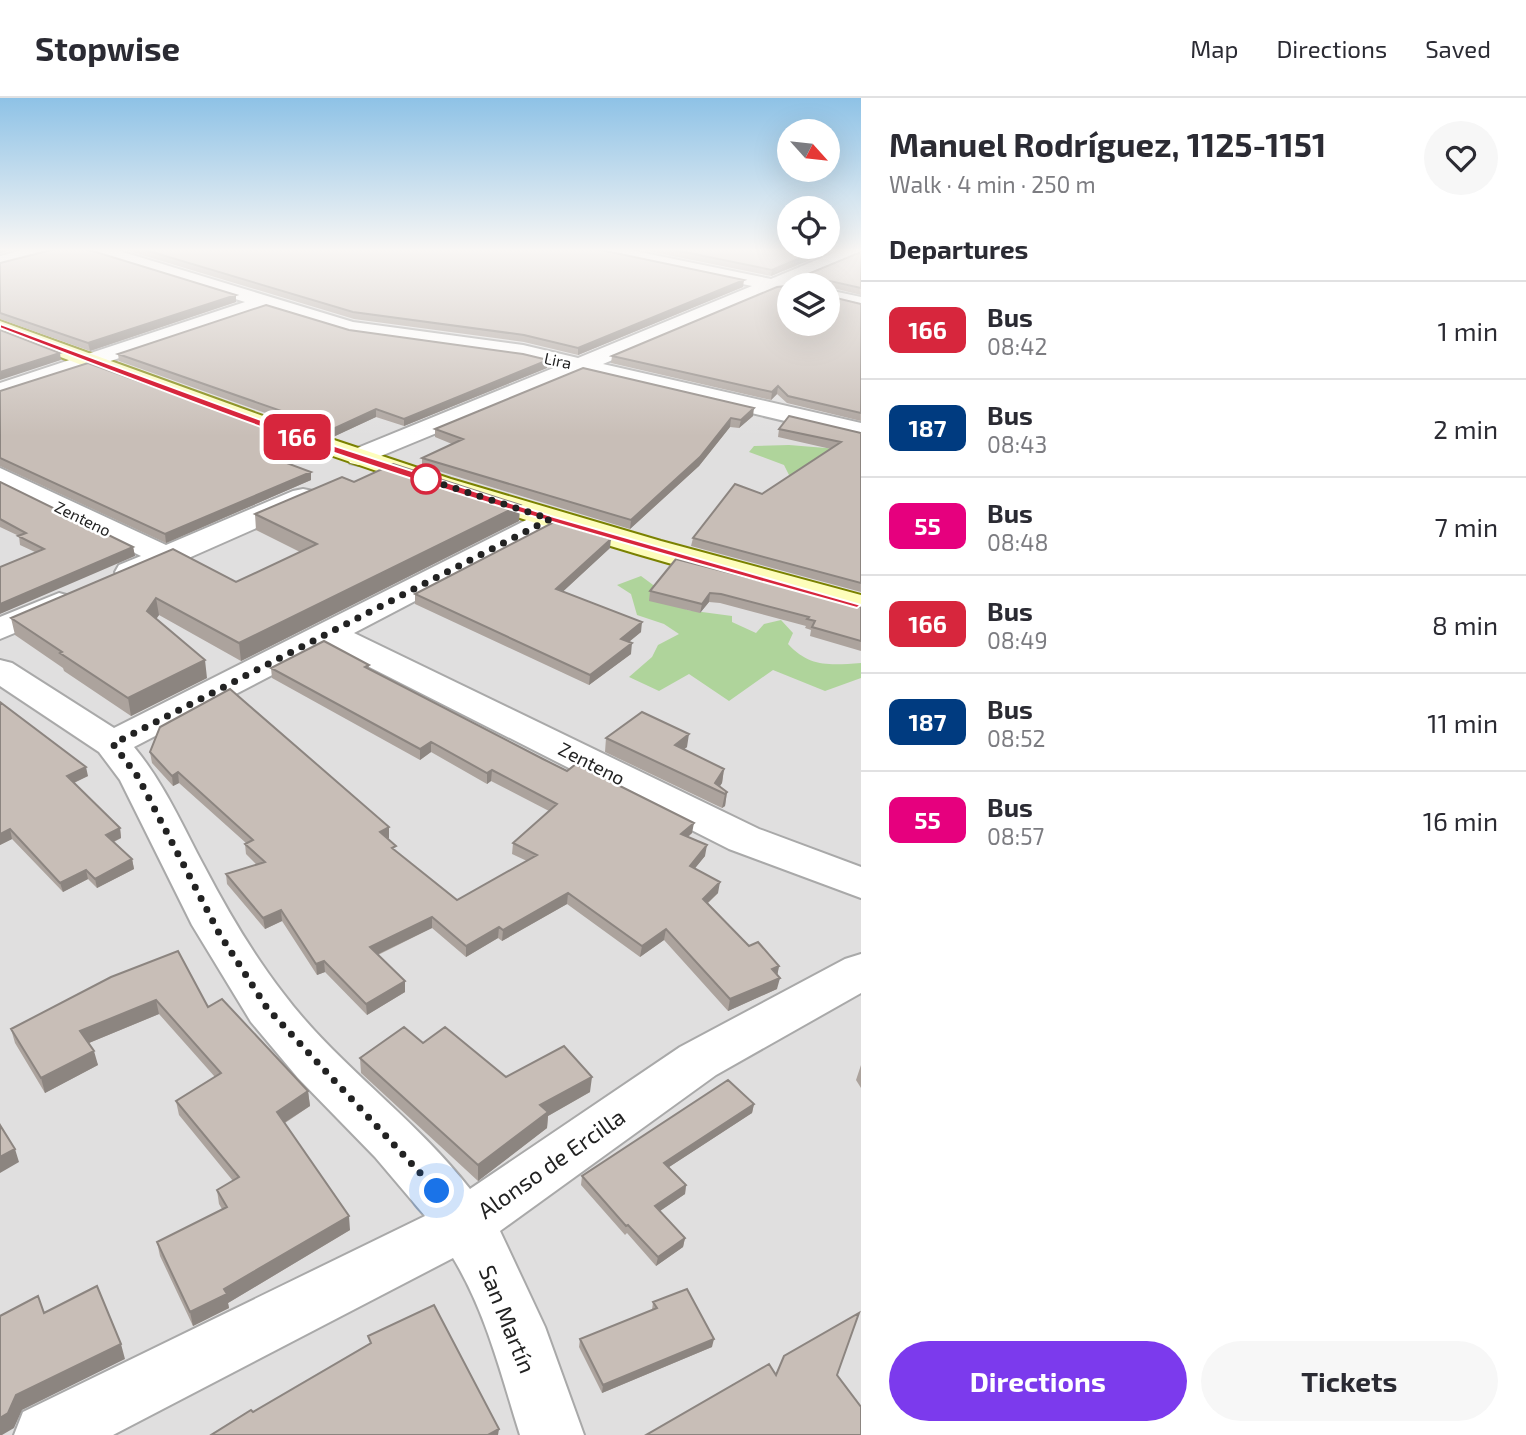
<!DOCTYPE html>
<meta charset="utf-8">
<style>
:root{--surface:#fff;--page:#f7f7f7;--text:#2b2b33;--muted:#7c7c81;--line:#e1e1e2;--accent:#7c3aed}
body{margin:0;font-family:"Exo 2",sans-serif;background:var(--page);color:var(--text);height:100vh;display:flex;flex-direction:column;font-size:26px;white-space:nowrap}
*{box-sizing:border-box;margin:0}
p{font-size:23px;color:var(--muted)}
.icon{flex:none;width:38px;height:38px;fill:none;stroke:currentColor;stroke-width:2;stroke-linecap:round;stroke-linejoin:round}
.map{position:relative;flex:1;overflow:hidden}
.drawer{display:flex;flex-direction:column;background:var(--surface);width:665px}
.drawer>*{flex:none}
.badge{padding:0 14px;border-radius:10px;font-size:24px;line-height:46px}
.needle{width:46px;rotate:117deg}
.tools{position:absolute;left:777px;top:21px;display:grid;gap:14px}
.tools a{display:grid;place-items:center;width:63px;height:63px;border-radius:50%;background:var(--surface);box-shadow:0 7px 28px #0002;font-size:35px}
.you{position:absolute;width:35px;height:35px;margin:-18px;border:5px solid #fff;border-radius:50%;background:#1a73e8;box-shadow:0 0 0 10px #1a73e833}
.map>.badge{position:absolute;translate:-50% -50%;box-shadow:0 0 0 4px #fff}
h2{padding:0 28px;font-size:26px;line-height:63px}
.round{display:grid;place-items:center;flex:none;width:74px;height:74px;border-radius:37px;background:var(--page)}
.overview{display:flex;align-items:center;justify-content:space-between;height:119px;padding:0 28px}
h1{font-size:33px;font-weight:700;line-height:52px}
.action{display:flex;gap:14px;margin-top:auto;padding:14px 28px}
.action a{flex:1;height:80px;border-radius:42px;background:var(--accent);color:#fff;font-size:28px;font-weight:700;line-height:80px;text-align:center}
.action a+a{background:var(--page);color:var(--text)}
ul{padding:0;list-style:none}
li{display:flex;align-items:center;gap:21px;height:98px;padding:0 28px;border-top:2px solid var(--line)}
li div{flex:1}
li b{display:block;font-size:26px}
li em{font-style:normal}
li .badge{min-width:77px;font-weight:700;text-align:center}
header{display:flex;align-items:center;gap:42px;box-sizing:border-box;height:98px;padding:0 35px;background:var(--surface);border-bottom:2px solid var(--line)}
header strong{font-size:33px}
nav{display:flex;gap:38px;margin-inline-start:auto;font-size:24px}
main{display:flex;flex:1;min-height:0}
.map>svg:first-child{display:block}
</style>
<header>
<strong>Stopwise</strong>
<nav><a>Map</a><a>Directions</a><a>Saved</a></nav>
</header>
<main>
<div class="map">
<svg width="861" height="1337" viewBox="0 0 861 1337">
<rect width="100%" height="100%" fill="#f2eee8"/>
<!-- residential -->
<path fill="#e0dfdf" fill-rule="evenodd" d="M0,151H861V1337H0ZM789,187H828V226H789Z"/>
<!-- forest -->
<path fill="#afd49b" d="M789,347L838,351L790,379L784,367L749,354L754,348Z
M641,478L687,512L732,518V524L756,535L764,526L781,522L793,535L788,546C810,570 831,567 861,565V580L825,593L773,572L729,603L689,576L659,593L629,579L652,559L658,547L679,536L664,526L637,517L631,496L617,487Z"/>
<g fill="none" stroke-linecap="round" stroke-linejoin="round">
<defs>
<path id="minor" d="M27,151H58L55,155L0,170V158Z
M85,151H113L353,224L523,247L578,260L752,188L598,156L589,151H625L771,181L843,151H861V157L788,188L785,192L775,193L603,266L861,325V341L582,275L359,367L350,365L346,359L350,353L556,269L523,261L350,236L266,211L0,300V285L245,204L88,155Z
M828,192L861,199V211L828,204Z
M0,370L166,447L293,393L303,391L313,393L317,399L313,405L141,481L130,483L119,481L115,474L119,467L141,458L0,389Z
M550,412L560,415L564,421L560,427L354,535L759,731L861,769V800L729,751L328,548L134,649C164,685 182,727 204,768C227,812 252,855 283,895C337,967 414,1019 470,1091L680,949L845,861L861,856V895L716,977L500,1133L545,1229L584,1337H520C501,1277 486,1214 453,1160L113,1337H14L23,1314L425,1118L375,1059L298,980L251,924L192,827L120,682L99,654L0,588V562L12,565L114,630L540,415Z
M59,495L70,498L75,505L70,512L0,541V519Z"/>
<path id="secondary" d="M0,223L274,322L451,381L661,443L861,497V517C567,444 282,344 0,236Z"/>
</defs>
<!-- minor casing -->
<use href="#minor" stroke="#a9a9a9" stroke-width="4"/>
<!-- secondary casing -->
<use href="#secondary" stroke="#7a8100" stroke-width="4"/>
<!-- minor -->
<use href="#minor" fill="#fff" fill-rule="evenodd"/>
<!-- secondary -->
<use href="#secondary" fill="#fdfdbb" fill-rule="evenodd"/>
</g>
<!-- wall -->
<path fill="#aca39d" d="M122,151H596L743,189L578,257L524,244L354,221Z
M638,151H836L771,178Z
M861,154V197L829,189L789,187L861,206V323L787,305L777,296L771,302L611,265L612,258L786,188Z
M0,165L236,204L90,253L0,221Z
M349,232L547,270L404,328L376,319L333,339L119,263L118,256Z
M0,293L307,344V352L283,363L311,382L166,445L0,368Z
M753,318L739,330L730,329L699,368L630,431L422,368V360L452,346L435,339V331Z
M779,331L861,335V494L691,448L693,440L831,351L778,339Z
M0,384L133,449L135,458L35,454L20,447L19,438L0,429Z
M354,384L520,407L519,423L241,563L159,517L156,521L207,580L131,618L64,573L63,570L15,537L11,520L236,484L300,454L256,432L255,416Z
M610,450L563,493L641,534L629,544L631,556L589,587L415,506V496Z
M676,461L861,509V553L810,538L811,532L805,530L806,528L720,505L709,504L700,515L649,503L650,493Z
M369,567V572L543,661L692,735L688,739L705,758L694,771L718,795L708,805L749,848L779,868L777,877V891L728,913L664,842L640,859L567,806L502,843L498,840L466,859L432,830L378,857L405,894L367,917L325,874L317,877L282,823L265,831L227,786L226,776L257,767L246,756L245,746L246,745L179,685L173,688L152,665L150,654L389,729V740L388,741L396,754L457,802L527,763L512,756L513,745L549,713L491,683L487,686L431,654L420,662L272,580L271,570Z
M0,604L88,678L74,685L120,730L121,740L114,744L132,761L134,771L97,790L88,781L63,794L12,741L0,747Z
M606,640L687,649L684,651L724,671L722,685L719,688L727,694L725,708L722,710L605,654Z
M111,879L208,909L308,993L310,1008L285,1025L350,1132L228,1205L229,1210L193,1228L160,1158L157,1144L222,1111L219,1106L217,1092L233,1083L179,1017L176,1003L215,979L159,916L89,945L98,967L45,995L15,945L11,931Z
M423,945L506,979L590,994L548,1018L547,1030L478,1083L361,975L360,960Z
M861,967V990L856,982Z
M754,1006L752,1015L669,1069L686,1087L685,1096L660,1113L685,1140L683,1149L656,1168L627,1135L625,1137L581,1087L582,1078Z
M653,1204L712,1249L602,1295L579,1249L580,1241L652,1212Z"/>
<!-- shaded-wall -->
<path fill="#8c8580" d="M0,151H16L0,155Z
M822,151H836L771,178L772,172Z
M744,182L743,189L578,257V250Z
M236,197V204L90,253L88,245Z
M60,255L61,262L0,282V274Z
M548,262L547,270L404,328V321Z
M778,288L777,296L771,302L772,294Z
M754,310L753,318L739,330L741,322Z
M376,311V319L333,339V331Z
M731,320L730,329L699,368L630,431L631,422Z
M307,344V352L274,368L273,360Z
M311,374V382L166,445L165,436Z
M520,407L519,423L241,563L239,545Z
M611,441L610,450L555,501L556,491Z
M133,449L135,458L0,516V506Z
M710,495L709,504L700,515L702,506Z
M156,500L159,517L150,530L147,513Z
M642,524L641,534L620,551L621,541Z
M632,545L631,556L589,587L590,577Z
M205,562L207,580L131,618L128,600Z
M689,636L687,649L673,660L675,647Z
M431,644V654L420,662V651Z
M86,669L88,678L69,687L67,678Z
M724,671L722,685L717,693L715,685Z
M492,672L491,683L487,686V675Z
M178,674L179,685L173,688L172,678Z
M727,694L725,708L722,710L725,696Z
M694,725L692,735L679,746L681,736Z
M389,729V740L380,745V734Z
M120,730L121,740L108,746L106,737Z
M10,731L12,741L0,747V736Z
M707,747L705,758L688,779L690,768Z
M132,761L134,771L97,790L95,781Z
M86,772L88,781L63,794L60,785Z
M720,784L718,795L701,811L703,801Z
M568,795L567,806L502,843L503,832Z
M281,812L282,823L265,831L263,820Z
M432,819V830L370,860V849Z
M499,829L498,840L466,859V848Z
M666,831L664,842L640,859L642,848Z
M324,863L325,874L317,877L316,866Z
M779,868L777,879L772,871Z
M780,880L777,891L728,913L730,901Z
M405,883V894L367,917L366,906Z
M156,902L159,916L84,947L80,933Z
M94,953L98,967L45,995L41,980Z
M592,979L590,994L548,1018L547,1030L478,1083V1067L540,1007Z
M308,993L310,1008L279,1028L277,1014Z
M754,1006L752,1015L663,1073L664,1065Z
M15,1051L19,1064L0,1075V1059Z
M686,1087L685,1096L654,1117L655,1108Z
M349,1118L350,1132L228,1205L229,1210L193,1228L190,1214L224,1191Z
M685,1140L683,1149L656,1168L658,1159Z
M714,1241L712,1249L602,1295L603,1287Z
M121,1246L125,1261L22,1312L14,1330L2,1337H0V1320L16,1297Z
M499,1331L498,1337H488Z"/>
<!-- building -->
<path fill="#c8beb7" stroke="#8c8580" stroke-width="2" d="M55,151H86L236,197L88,245L0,215V165Z
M142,151H596L744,182L578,250L524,237L353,214Z
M670,151H822L772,172Z
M861,154V190L830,183L827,185V187H789V226H828V198L861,206V315L788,298L778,288L772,294L612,258L777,189L786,188L791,183Z
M266,207L349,232L523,256L548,262L404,321L376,311L333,331L118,256Z
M0,232L60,255L0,274Z
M88,265L307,344L273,360L311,374L165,436L0,360V293Z
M583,270L754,310L741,322L731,320L700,359L631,422L422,360L463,341L435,331Z
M789,318L861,335V485L693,440L735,386L762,396L841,344L779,331Z
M393,366L520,407L239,545L156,500L147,513L205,562L128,600L60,555L62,554L11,520L173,451L236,484L317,446L255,416L342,379L354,384Z
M0,384L133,449L0,506V469L44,451L18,438L26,435L0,421Z
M554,424L611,441L556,491L642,524L621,541L632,545L590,577L415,496Z
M676,461L861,509V543L812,529L815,523L807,521L809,519L721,496L710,495L702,506L650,493Z
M324,543L369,567L365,569L543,661L567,673L576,666L694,725L681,736L707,747L690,768L720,784L703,801L749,848L758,844L779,868L772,871L780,880L730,901L666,831L642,848L568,795L503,832L499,829L466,848L432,819L370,849L405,883L366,906L324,863L316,866L281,812L263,820L226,776L265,764L245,746L253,742L178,674L172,678L150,654L160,629L230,591L389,729L380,734L396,748L392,750L457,802L537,757L513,745L557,706L492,672L487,675L431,644L420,651L271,570Z
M0,604L86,669L67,678L120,730L106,737L132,761L95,781L86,772L60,785L10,731L0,736Z
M642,614L689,636L675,647L724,671L715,685L727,694L725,696L606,640Z
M178,853L208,909L222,901L308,993L277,1014L349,1118L224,1191L227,1196L190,1214L157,1144L227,1109L217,1092L239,1079L176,1003L221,975L156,902L80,933L94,953L41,980L11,931L111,879Z
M404,929L423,945L445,929L506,979L564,948L592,979L540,1007L548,1014L478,1067L360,960Z
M728,982L754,1006L664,1065L686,1087L655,1108L685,1140L658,1159L628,1127L626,1128L582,1078Z
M0,1027L15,1051L0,1059Z
M97,1188L121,1246L16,1297L8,1315L0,1320V1218L38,1198L44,1215Z
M687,1191L714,1241L603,1287L580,1241L657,1210L653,1204Z
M434,1207L499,1331L488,1337H211L251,1312L253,1314L371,1245L368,1238Z
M859,1215L837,1277L861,1309V1337H646L769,1266L776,1277L784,1258Z"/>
<!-- sky -->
<linearGradient id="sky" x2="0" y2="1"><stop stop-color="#8ec2e6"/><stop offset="0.45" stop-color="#f9f7f5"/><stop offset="1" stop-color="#f9f7f5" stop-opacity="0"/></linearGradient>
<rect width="861" height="338" fill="url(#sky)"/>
<!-- line -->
<path fill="#d7263d" stroke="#fff" stroke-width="2" d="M0,226L307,339L554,419L861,507L857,510C670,458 483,408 300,343C198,307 98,268 0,230Z"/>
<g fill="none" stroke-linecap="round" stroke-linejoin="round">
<!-- walk -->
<path stroke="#222" stroke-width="7" stroke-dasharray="0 12.6" d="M426,381L417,378L550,421L113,646L138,679L219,835L267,910L437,1093"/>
</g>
<!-- markers -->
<circle fill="#fff" stroke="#d7263d" stroke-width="3.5" cx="426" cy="381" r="14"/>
<g text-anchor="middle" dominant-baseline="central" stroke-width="5" stroke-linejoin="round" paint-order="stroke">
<!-- far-street labels -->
<g font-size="16" fill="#222" stroke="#fff">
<text transform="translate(558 262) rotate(12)">Lira</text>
<text transform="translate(83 420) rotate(26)">Zenteno</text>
</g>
<!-- street labels -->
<g font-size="19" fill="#222" stroke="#fff">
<text transform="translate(592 665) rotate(27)">Zenteno</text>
</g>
<!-- near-street labels -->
<g font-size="23" fill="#222" stroke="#fff">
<text transform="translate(551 1065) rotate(-35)">Alonso de Ercilla</text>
<text transform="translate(508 1221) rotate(68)">San Martín</text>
</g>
</g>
</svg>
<div class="tools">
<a><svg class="needle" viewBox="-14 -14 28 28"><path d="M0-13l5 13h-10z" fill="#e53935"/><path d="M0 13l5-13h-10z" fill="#7c7c81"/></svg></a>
<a><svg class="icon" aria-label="locate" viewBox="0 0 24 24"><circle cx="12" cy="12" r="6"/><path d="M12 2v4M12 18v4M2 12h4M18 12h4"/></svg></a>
<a><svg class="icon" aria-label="layers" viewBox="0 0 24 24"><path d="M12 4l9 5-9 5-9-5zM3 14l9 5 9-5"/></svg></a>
</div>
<div class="you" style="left:437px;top:1093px"></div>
<b class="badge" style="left:297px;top:339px;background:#d7263d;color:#fff">166</b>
</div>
<section class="drawer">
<div class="overview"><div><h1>Manuel Rodríguez, 1125-1151</h1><p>Walk · 4 min · 250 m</p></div><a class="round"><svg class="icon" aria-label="heart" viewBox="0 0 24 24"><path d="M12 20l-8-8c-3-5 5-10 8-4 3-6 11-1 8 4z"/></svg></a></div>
<h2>Departures</h2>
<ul>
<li><span class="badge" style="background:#d7263d;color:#fff">166</span><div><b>Bus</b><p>08:42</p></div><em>1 min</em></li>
<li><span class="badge" style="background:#003b80;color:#fff">187</span><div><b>Bus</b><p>08:43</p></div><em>2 min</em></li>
<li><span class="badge" style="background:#e6007e;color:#fff">55</span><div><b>Bus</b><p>08:48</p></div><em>7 min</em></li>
<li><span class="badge" style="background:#d7263d;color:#fff">166</span><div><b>Bus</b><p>08:49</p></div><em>8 min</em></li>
<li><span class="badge" style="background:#003b80;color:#fff">187</span><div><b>Bus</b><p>08:52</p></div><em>11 min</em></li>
<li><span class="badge" style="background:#e6007e;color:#fff">55</span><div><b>Bus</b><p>08:57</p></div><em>16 min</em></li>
</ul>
<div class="action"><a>Directions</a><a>Tickets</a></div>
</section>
</main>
